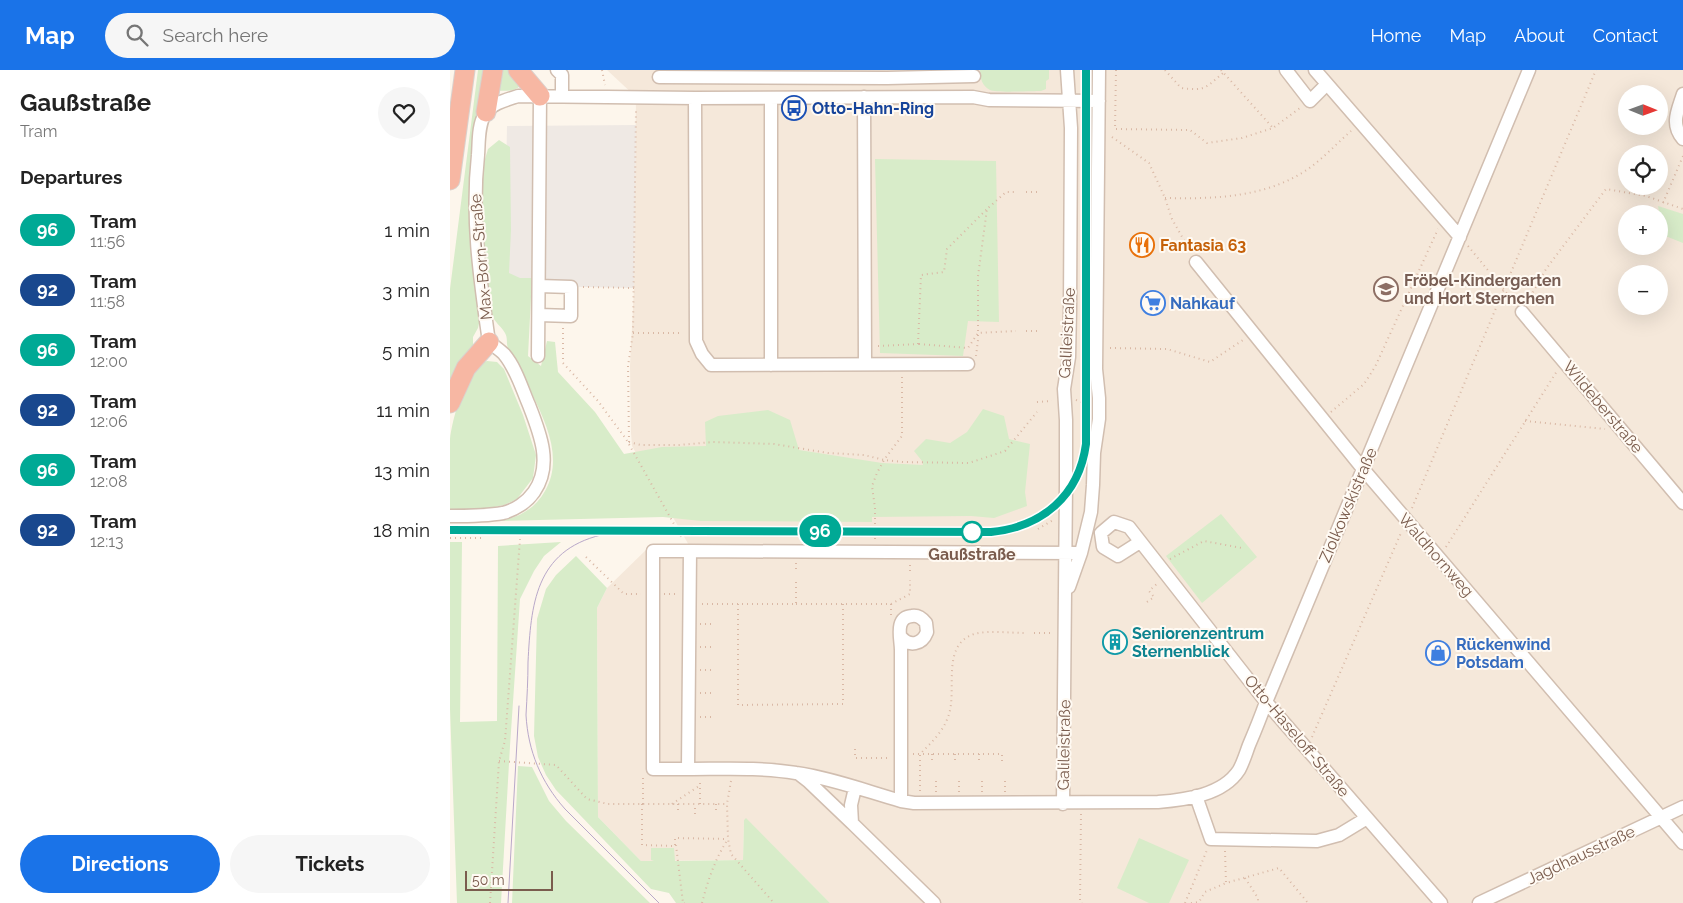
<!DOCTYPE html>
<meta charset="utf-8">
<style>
:root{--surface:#fff;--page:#f6f6f6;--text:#222;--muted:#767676;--accent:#1a73e8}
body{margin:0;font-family:Raleway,sans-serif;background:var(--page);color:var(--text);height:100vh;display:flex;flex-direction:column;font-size:19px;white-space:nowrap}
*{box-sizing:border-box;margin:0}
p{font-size:16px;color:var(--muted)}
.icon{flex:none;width:28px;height:28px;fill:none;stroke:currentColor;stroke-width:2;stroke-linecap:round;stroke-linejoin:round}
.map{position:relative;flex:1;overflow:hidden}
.panel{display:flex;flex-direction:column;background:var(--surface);width:450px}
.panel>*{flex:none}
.badge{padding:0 10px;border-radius:16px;font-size:18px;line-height:32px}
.needle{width:32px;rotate:91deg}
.fabs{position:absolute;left:1168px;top:15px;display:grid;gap:10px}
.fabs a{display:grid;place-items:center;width:50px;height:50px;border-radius:50%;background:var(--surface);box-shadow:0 5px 20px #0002;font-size:25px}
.scale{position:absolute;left:15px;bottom:12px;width:88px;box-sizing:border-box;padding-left:5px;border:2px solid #7a5c4d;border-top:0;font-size:14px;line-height:18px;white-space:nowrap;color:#7a5c4d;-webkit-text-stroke:4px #fffaf3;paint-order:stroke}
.map>.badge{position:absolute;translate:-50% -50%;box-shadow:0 0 0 2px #fff}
h2{padding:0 20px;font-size:19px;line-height:45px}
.round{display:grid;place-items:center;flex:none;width:52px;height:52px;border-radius:26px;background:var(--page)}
.summary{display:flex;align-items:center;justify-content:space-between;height:85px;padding:0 20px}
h1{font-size:24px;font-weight:700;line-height:38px}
.action{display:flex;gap:10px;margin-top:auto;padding:10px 20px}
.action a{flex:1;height:58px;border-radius:30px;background:var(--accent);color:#fff;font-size:20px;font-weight:700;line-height:58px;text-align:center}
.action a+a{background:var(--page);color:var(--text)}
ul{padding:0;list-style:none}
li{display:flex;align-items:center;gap:15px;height:60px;padding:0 20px}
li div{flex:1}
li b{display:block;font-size:19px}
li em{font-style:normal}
li .badge{min-width:55px;font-weight:700;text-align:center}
header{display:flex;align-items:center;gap:30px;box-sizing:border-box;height:70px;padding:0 25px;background:var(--accent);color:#fff}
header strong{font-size:24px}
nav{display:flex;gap:28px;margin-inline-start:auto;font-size:18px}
.search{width:350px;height:45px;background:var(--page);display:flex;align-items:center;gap:12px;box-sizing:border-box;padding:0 18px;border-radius:28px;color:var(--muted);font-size:19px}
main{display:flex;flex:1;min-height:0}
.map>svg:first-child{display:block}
</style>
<header>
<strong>Map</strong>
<div class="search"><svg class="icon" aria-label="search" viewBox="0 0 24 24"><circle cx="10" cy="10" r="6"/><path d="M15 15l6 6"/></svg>Search here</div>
<nav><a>Home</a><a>Map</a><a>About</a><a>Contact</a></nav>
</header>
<main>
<section class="panel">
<div class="summary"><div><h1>Gaußstraße</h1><p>Tram</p></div><a class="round"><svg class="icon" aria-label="heart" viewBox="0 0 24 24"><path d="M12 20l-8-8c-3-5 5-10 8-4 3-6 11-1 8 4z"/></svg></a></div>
<h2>Departures</h2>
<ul>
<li><span class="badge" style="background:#00a995;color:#fff">96</span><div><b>Tram</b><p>11:56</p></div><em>1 min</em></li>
<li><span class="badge" style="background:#19488e;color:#fff">92</span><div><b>Tram</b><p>11:58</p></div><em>3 min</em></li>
<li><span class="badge" style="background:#00a995;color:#fff">96</span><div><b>Tram</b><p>12:00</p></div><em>5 min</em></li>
<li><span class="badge" style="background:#19488e;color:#fff">92</span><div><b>Tram</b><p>12:06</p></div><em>11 min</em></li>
<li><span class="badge" style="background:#00a995;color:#fff">96</span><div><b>Tram</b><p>12:08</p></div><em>13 min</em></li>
<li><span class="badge" style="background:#19488e;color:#fff">92</span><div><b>Tram</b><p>12:13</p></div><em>18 min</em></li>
</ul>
<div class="action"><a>Directions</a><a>Tickets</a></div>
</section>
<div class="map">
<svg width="1233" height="833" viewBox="0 0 1233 833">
<rect width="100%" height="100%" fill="#fdf6ec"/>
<!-- residential -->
<path fill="#f5e8da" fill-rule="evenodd" d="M157,0H1233V833H380L296,749L294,750L293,790L191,791L148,747L147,538L157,518L199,477H240L182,376L181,363L180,296L184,218L186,27ZM1176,24H1209V56H1176ZM1176,84H1209V116H1176ZM1176,144H1209V176H1176ZM1176,204H1209V236H1176Z"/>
<!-- industrial -->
<path fill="#efe9e4" d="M186,55L184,218L89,216L54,211L57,56Z"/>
<!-- green -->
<path fill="#d8ecc9" d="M28,0H40C34,20 27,39 24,59C14,123 22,186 30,249L28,258L23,267V278L0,324V219Z
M49,0H62L70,15C66,23 53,20 45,21Z
M530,0H599V9L596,11V19L591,21C582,21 546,23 540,20C532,16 530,8 530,0Z
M49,70L60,77L61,160L59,203L70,208H82L78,286L91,296L97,271L105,272L108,302L145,342L174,384L212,377L256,376L255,352L268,346L318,340L340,350L349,380L432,393L473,395L472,391L464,381L476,369L500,373L517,362L533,339L554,346L559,369L580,374L575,422L577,436L544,448L521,446L422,447V452L251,451L213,447L49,451C68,448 85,439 95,421C113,390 97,355 83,326C78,315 74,304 68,294C65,289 59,284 58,278C56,273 58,268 55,263C51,256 45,253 42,245L31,155L32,99L38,79Z
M425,89L546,91L549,252L518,251L513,286L430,283Z
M1208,136L1233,144V173L1213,165Z
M37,291L47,292L54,299L73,345L86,385L83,408L67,429L54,435L39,438L0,440C0,417 0,391 0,369C2,350 16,296 37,291Z
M771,444L807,487L752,533L716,486Z
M0,472H12L10,652L47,651L48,476L111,472L94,486L84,501L70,529L60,676L51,833H7L0,639Z
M126,486L157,518L147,538L148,747L191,791H204L201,790V778H224L225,791L293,790L294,750L296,748L380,833H226L219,823L201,819L106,720L96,705L88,687L84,666L87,549L96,519L106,505Z
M68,696L82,697L99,731L116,751L200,833H62Z
M689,768L739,790L719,833H699L667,818Z"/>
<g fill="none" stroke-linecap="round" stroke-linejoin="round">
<defs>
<path id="minor" d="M107,0L112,5V26
M836,0L860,31L877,14
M865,0L1010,167
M209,7L437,8L524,6
M1233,24C1228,40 1220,54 1233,69
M414,27L415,294
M245,28L246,271L252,284L261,295L518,294
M321,28V295
M746,192L913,399L1233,773
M1072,242L1233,433
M89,245L121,246V217L89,216
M88,286L90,26
M0,446C18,446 36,446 53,443C65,440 77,432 84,422C103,395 90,363 79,335C72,319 66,298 54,284C50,280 44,276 39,272C30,209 21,149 28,85C29,72 28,55 35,44C42,33 56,30 68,26L245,28L523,27L539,30L649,31
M690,472L668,486L653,477L651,463L664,452L679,457L816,632L991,833
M631,483L240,481L238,699C274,699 310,697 346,703C381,708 416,721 451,731L464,733L708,732C735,730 773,725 789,700C793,693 796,683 799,675C805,661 811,646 816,632L1079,0
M619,517L631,483L641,442L643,415L644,383L649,349V328L646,299L649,0
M451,567C459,577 472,575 477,562L476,553C472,548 468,545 462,546C444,547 451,569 451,580V731
M238,699H203V481H240
M349,704L358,711L402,753
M405,718L401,735L402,753L484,833
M746,726L761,769L867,771L889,765L917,748
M613,734L616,414V350L614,319L619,287L620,239L621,58L617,0
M1029,833L1233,737"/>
<path id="highway" d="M68,0L90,26
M36,42L43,0
M0,110L15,0
M0,333L16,298L39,272"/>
</defs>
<!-- minor casing -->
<use href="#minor" stroke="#d1beb0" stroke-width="15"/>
<!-- highway casing -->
<use href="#highway" stroke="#dad1cd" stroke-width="21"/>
<!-- path -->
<path stroke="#d9b8a5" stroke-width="2" stroke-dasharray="1 4" stroke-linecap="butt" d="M152,0L155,15
M666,0L665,59L740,60L757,73L792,68L823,58L850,38
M715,0L731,18C756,21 755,18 773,3
M771,0L823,58
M662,67L699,93L715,128L722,149L740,181
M576,122H591
M715,128C763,129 813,128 855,101C872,90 886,74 901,61
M1213,133L1233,86
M1018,176L1064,232
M133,217L184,218
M1078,231L1096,199L1156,119L1196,126L1233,139
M113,258V293L148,331L176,369L233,470
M576,261H587
M183,263H233
M469,274L518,278L528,263L566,261
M428,276L468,274L471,205L494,202L497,179L537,139
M660,278L717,279L760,292L793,270
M526,286L528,270V206L537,139L556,122H565
M626,330L638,335
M587,332L602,331
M881,342L914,314L925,297L988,159
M1075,351L1155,359
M179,372L191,375H229L263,372L324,374L378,383L414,385L434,390L453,392L519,393L555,381L587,342
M179,372L178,296L183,263L186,40
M962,438L1146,0
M523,452H527V469
M588,459L603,450
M0,468H32
M425,469V438L422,416L427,403L434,390L452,366V305
M996,477L1107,301
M136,487L174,524H191
M720,489L754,471L792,478
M346,493V500
M460,501V493
M214,524H229
M697,532L704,527L699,521L709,512
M252,534H346V509
M288,534V635L393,634V534
M346,534H441L460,524V510
M441,534V547
M250,554H263
M584,563H603
M250,577H263
M250,600H263
M250,623H263
M250,647H263
M862,667L951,463
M405,679V688H440
M463,684H552V692
M482,684V691
M505,684V691
M529,684V691
M49,691L106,695L137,729L158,734H277
M281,711L277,734L278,769L281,784L324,833
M470,721V684C482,672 494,661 499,644C507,619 491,575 524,564C539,560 559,563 575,563
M486,722V709
M509,722V709
M532,722V709
M555,722V709
M192,734V775L225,776V768L278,769
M193,734V706
M222,734L249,716
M228,734V744
M250,734V711
M266,734V744
M245,744V734
M631,744L630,832L632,833
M226,775L233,833H235
M775,781L776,813L829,798L858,833
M795,808L808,828V833
M40,833L49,691L55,671L70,469
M252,833C258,810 265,789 278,769
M735,833L757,780
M741,833L749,832L755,822L776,813"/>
<!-- minor -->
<use href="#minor" stroke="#fff" stroke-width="12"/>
<!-- highway -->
<use href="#highway" stroke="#f7b7a3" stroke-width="19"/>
<!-- tram -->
<path stroke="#b9a8c9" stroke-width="1" d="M0,460L541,462C592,457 628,426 636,374V0
M151,465C85,481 81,535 78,592C78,610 77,627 76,645C78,681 91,712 115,739L209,833
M58,833L69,636"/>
</g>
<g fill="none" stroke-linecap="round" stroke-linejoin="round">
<defs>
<path id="line" d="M0,460L541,462C592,457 629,426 636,374V0"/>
</defs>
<!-- line casing -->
<use href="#line" stroke="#fff" stroke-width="11"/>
<!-- line -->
<use href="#line" stroke="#00a995" stroke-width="8"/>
</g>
<!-- icons -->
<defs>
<symbol id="bus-ring" viewBox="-11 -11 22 22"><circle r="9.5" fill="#fffaf3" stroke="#1a4fb4" stroke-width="1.5"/><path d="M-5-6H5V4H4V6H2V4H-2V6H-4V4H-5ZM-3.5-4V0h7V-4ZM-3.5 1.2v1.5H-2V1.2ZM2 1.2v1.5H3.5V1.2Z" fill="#1a4fb4"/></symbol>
<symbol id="restaurant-ring" viewBox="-11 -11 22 22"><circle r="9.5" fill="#fffaf3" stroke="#e8710a" stroke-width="1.5"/><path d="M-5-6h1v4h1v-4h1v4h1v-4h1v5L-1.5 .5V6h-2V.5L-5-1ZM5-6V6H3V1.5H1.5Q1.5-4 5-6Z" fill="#e8710a"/></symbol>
<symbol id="school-ring" viewBox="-11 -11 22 22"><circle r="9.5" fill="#fffaf3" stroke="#8d6e63" stroke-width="1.5"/><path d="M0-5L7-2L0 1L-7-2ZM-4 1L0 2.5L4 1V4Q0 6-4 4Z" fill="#8d6e63"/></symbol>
<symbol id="supermarket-ring" viewBox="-11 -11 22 22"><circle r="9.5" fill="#fffaf3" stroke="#3f7fe0" stroke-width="1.5"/><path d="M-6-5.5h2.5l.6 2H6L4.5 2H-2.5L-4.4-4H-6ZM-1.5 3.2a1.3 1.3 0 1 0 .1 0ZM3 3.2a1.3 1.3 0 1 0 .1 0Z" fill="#3f7fe0"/></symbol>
<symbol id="building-ring" viewBox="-11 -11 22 22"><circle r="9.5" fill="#fffaf3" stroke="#0f9aa8" stroke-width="1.5"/><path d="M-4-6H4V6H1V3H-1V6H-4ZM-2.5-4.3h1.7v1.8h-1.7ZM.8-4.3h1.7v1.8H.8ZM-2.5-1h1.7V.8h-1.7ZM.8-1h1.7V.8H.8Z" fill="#0f9aa8"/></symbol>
<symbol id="shop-ring" viewBox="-11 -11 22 22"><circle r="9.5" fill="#fffaf3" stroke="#3f7fe0" stroke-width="1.5"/><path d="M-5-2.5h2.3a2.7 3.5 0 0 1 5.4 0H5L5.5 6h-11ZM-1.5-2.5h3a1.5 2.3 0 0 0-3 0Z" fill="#3f7fe0"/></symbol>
</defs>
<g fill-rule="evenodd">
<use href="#bus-ring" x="330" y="24" width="28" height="28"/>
<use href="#restaurant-ring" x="678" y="161" width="28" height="28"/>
<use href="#school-ring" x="922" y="205" width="28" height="28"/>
<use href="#supermarket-ring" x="689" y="219" width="28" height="28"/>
<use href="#building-ring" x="651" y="558" width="28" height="28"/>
<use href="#shop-ring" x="974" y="569" width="28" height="28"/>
</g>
<!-- markers -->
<circle fill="#fff" stroke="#00a995" stroke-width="2.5" cx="522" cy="462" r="10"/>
<g text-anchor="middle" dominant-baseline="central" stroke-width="4" stroke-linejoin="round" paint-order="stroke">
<!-- transit labels -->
<g font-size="16" font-weight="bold" fill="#164399" stroke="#fffaf3" text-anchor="start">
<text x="362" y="38">Otto-Hahn-Ring</text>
</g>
<!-- food labels -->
<g font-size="16" font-weight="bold" fill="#c56008" stroke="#fffaf3" text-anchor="start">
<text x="710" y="175">Fantasia 63</text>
</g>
<!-- street labels -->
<g font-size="16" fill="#7a5c4d" stroke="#fffaf3">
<text transform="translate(31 187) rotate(-95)">Max-Born-Straße</text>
<text transform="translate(617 263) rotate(-87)">Galileistraße</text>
<text transform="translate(1153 337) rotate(50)">Wildeberstraße</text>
<text transform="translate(898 435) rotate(-67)">Ziolkowskistraße</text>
<text transform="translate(986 485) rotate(49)">Waldhornweg</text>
<text transform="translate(847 666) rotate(50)">Otto-Haseloff-Straße</text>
<text transform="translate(614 675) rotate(-89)">Galileistraße</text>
<text transform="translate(1131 785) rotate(-25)">Jagdhausstraße</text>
</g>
<!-- education labels -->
<g font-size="16" font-weight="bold" fill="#785e54" stroke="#fffaf3" text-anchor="start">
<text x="954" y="210">Fröbel-Kindergarten<tspan x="954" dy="18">und Hort Sternchen</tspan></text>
</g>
<!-- shop labels -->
<g font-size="16" font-weight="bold" fill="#366cbe" stroke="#fffaf3" text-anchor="start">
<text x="720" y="233">Nahkauf</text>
<text x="1006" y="574">Rückenwind<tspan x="1006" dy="18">Potsdam</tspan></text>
</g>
<!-- stop labels -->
<g font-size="16" font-weight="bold" fill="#7a5c4d" stroke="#fffaf3">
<text x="522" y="484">Gaußstraße</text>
</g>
<!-- culture labels -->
<g font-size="16" font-weight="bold" fill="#0d838f" stroke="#fffaf3" text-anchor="start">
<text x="682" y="563">Seniorenzentrum<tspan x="682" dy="18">Sternenblick</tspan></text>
</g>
</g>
</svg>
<div class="fabs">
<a><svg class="needle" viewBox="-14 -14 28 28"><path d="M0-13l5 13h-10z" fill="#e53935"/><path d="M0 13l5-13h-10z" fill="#767676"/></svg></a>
<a><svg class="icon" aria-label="locate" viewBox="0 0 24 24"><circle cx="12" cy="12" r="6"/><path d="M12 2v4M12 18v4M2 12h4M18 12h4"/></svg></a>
<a>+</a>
<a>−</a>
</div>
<div class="scale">50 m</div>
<b class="badge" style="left:370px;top:461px;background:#00a995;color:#fff">96</b>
</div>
</main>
